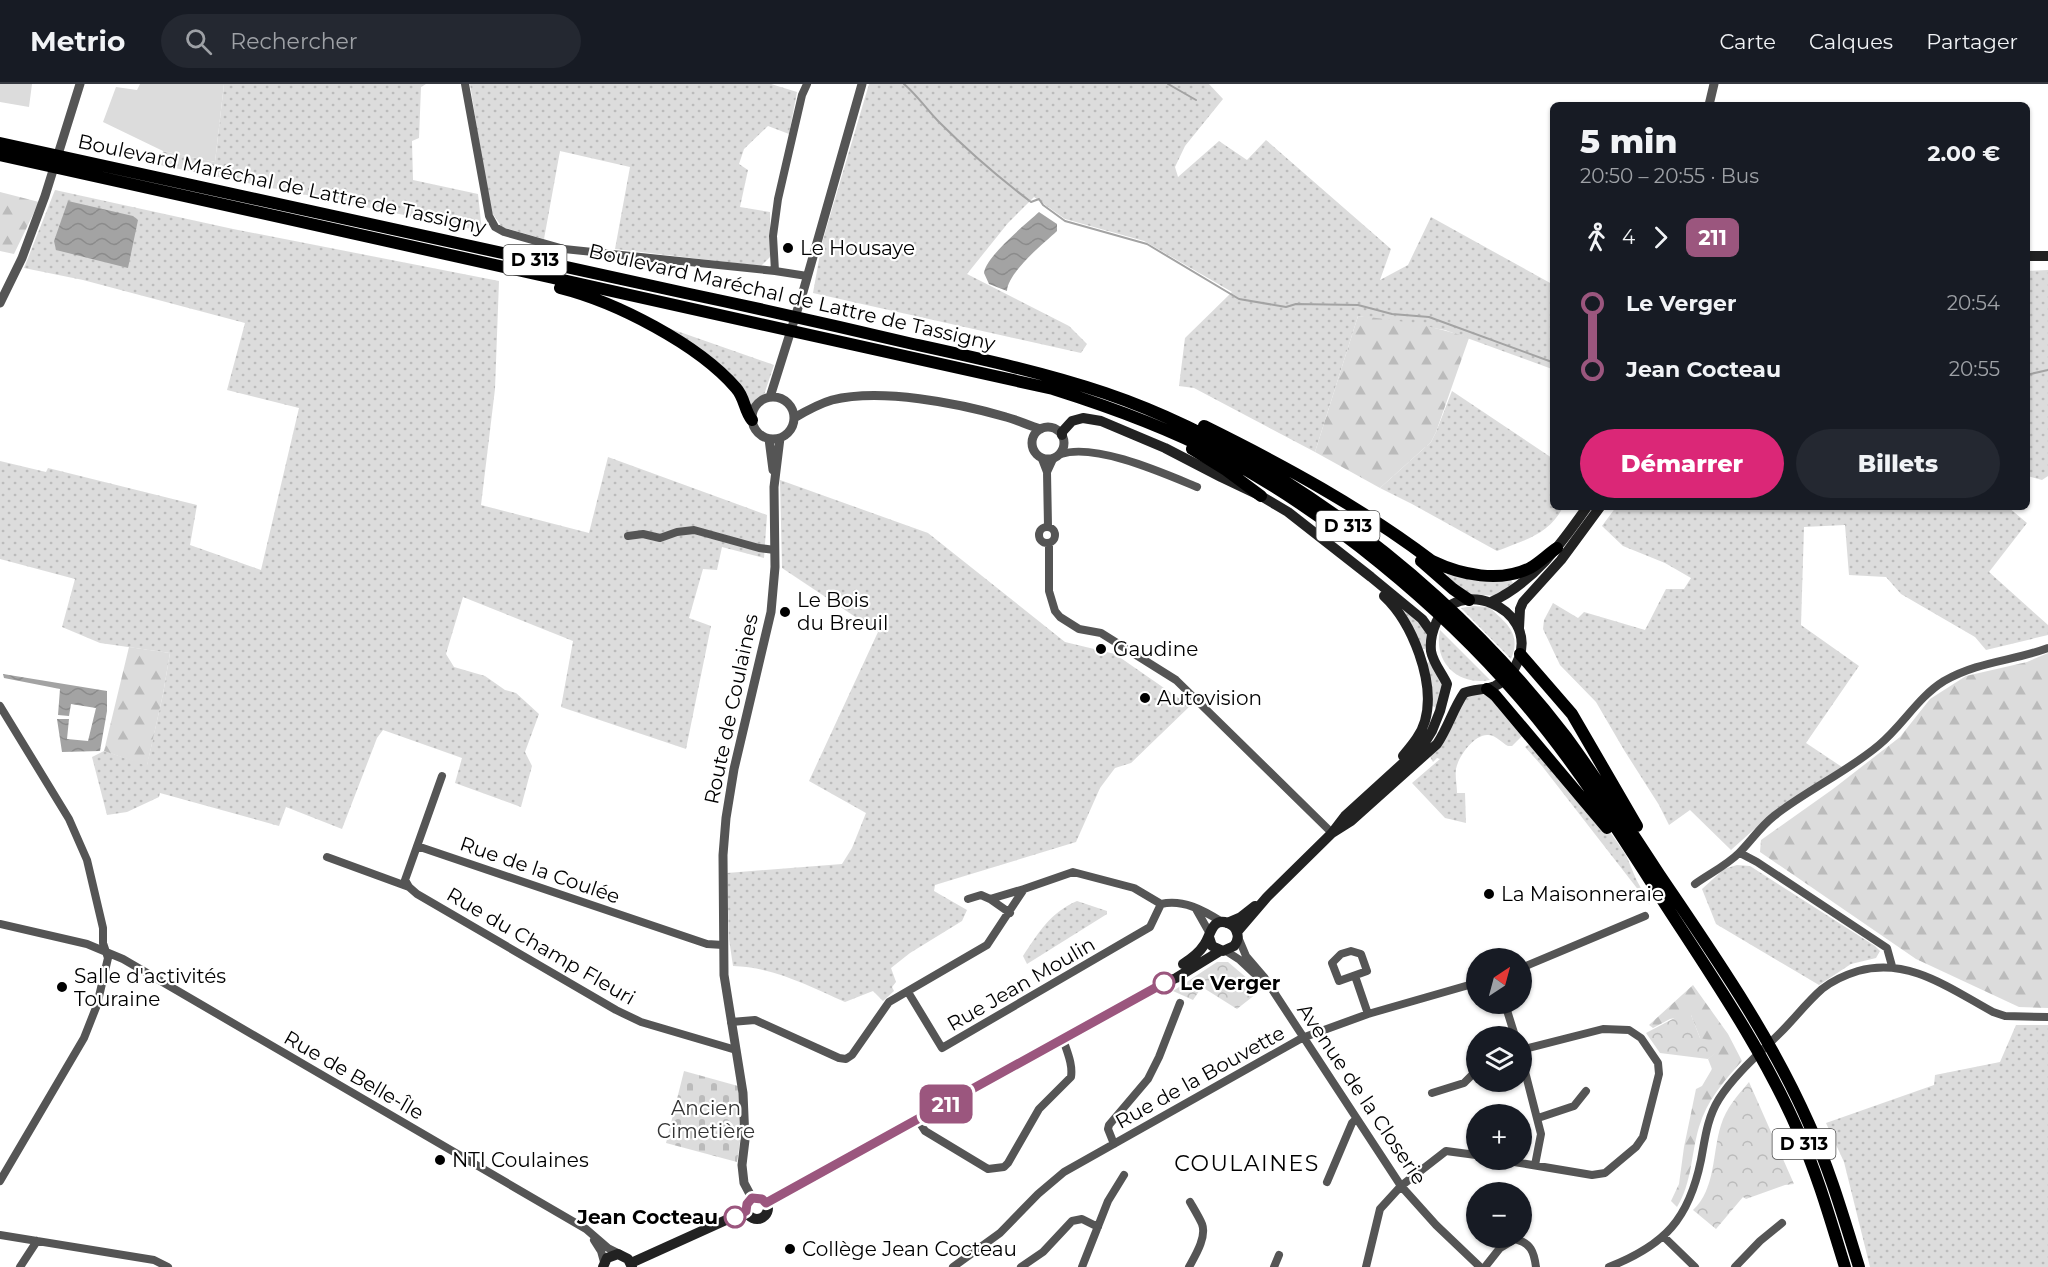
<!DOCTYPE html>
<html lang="fr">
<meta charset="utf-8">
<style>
:root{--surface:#171b24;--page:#242831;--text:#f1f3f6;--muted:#9ea1a6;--line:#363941;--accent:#db2777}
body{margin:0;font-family:Montserrat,sans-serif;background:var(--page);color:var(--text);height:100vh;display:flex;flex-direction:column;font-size:22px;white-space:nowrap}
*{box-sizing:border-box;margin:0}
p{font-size:20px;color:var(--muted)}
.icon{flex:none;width:33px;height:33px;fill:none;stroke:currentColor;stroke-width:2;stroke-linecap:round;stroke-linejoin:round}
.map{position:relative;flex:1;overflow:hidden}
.details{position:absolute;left:1550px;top:18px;width:480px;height:408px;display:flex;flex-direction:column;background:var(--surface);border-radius:9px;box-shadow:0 2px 4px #0004}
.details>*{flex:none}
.badge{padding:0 12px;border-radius:9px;font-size:21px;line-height:39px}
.needle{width:39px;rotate:36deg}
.controls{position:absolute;left:1466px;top:864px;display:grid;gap:12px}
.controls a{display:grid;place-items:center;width:66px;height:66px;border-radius:50%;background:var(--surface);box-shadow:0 2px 4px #0004;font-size:30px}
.map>.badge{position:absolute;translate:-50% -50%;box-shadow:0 0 0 3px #fff}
.legs{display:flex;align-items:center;gap:9px;height:66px;padding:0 30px;font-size:20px}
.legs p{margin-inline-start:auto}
.headline{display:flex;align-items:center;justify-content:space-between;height:102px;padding:0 30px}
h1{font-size:33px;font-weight:800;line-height:45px}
.primary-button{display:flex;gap:12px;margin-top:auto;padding:12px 30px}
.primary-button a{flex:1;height:69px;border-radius:36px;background:var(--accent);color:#fff;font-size:24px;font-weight:800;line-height:69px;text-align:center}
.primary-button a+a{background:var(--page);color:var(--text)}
ul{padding:0 30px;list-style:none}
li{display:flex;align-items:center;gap:21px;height:66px;font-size:22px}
li i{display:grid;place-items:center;width:9px;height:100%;margin:0 8px;background:currentColor}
li i::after{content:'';width:15px;height:15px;margin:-8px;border:4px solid;border-radius:50%;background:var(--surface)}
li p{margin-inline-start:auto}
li:first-child i{background:linear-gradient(#0000 50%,currentColor 0)}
li:last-child i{background:linear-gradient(currentColor 50%,#0000 0)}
header{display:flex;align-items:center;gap:36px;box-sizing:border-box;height:84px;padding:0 30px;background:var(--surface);border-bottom:2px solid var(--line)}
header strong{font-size:28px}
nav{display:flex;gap:33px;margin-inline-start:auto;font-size:21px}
.search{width:420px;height:54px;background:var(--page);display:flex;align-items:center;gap:15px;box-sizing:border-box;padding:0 21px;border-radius:33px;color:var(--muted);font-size:22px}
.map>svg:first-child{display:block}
</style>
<header>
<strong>Metrio</strong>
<div class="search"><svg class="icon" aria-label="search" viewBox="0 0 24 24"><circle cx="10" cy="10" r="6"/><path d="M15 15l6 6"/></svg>Rechercher</div>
<nav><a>Carte</a><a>Calques</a><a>Partager</a></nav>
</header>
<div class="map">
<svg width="2048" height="1183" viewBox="0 0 2048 1183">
<defs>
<pattern id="grass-dots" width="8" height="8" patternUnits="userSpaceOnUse" patternTransform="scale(1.5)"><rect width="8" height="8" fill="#dcdcdc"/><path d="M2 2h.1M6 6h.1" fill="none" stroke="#bbb" stroke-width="1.8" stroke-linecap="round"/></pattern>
<pattern id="forest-firs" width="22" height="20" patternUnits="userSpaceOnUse" patternTransform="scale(1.5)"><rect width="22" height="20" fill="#dcdcdc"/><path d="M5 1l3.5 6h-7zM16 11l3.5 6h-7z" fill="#bbb"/></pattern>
<pattern id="cemetery-stones" width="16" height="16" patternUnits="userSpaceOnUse" patternTransform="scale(1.5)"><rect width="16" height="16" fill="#dcdcdc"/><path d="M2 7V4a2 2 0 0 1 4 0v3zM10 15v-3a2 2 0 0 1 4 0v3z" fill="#bbb"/></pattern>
<pattern id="park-crowns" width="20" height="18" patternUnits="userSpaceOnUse" patternTransform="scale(1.5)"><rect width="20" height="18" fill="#dcdcdc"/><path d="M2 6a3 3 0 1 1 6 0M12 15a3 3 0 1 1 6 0" fill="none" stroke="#bbb"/></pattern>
<pattern id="water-waves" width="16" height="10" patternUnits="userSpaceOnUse" patternTransform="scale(1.5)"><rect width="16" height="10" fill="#a3a3a3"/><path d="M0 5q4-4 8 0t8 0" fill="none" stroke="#8b8b8b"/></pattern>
</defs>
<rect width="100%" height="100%" fill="#fff"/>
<!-- grass -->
<path fill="url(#grass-dots)" d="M224,0H426L421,3L419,54L412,57L413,96L478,110L482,147L160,81L163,67L215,78Z
M470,0H771L797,8L789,50L768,42L744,65L739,80L748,86L740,123L770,128V173L761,182L615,165L630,83L560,67L544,155L502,143L490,126Z
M869,0H1209L1223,15L1185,62L1175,83L1178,93L1219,57L1247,76L1266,56L1391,165L1380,196L1408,181L1431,133L1552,200V285L1445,246L1358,232L1315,368L1194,304L1179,302L1185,254L1232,208L1144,157L1065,135L1034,113L1008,139L967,190L1069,242L1087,260L1081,269L813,209L822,159Z
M55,106L233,145L499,197L495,305L481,421L589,449L608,373L767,431L764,474L722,463L717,486L703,485L689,534L711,542L686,665L561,623L573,557L463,513L446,570L454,583L485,592L505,606L516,609L539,630L525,668L532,682L521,723L455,699L462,674L383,646L377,654L342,745L286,723L279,742L160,709L159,713L127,728L107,731L92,673L104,667L147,681L163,610L170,569L100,559L62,543L75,495L0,475V377L46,388L48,384L197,421L190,461L261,486L299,324L227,306L245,239L83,196L24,184Z
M2048,186V392L2042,396L2027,392L2026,187Z
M654,239L774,281L764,311L751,323L747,316Z
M1452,307L1552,374V423H1563C1549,451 1524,456 1497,467L1412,420L1380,404L1431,358L1436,348Z
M780,396L928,449L1065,558L1115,570L1190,622L1131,679L1115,684L1100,704L1076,758L935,801L934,807L967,826L962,837L910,869L891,884L896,898L892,903L894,907L883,917L873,907L845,918C809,902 773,883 733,882L729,855L727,789L842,780L852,764L866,729L809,697L878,548L782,484Z
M1616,423H2008L2027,439L1989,488L2048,541V551L1986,566L1975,553L1901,510L1886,493L1849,491L1845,441L1804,443L1801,541L1859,582L1806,659L1842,683L1770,731L1731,766L1690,726L1669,741L1659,721L1624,666L1596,618L1560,581L1543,545L1544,536L1553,519L1578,534L1584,528L1645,546L1666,505H1684L1691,494L1665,479L1623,462L1602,442Z
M1450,488L1510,495L1513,499L1497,512L1469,510L1448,494L1447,490Z
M1473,522L1489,523C1506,539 1522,549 1511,575L1461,524Z
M1404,524L1432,549L1425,565H1422L1401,526Z
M1440,546L1490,596C1458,602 1433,578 1440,546Z
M1429,578L1447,600L1436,624L1431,621L1427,579Z
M1487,605L1525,649L1512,662H1508C1502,659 1496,651 1488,651C1474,650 1458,673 1456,685C1455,692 1457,702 1457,709H1465L1466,739L1445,734L1412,699L1440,675L1437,674L1433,678L1428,669L1464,609Z
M1533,657L1601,735L1626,771L1636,795L1650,821L1542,682L1525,663Z
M1737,781L1750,782L1875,862L1880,867L1876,874L1851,880L1819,901L1716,840L1702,805L1724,785Z
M1077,817L1107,827V830L1027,880L1023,872C1039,848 1050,829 1077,817Z
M2016,941H2048V1183H1870L1844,1078L1826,1039L1934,1001L1935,991L2000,978Z"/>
<!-- forest -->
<path fill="url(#forest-firs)" d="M0,108L39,118L14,170L0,167Z
M1358,232C1396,236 1433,241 1469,254L1436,348L1431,358L1380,404L1315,368Z
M129,563L170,569L163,610L147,682L104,667Z
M2048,569V924L2019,923L1916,875L1760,768L1761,756L1833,705L1900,653L1930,615L1966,592L2027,578Z
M1693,901L1728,950L1742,977C1724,997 1707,1016 1699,1043C1691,1070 1692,1099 1677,1123L1671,1117L1679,1100L1684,1063L1696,1005L1702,1002L1712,985L1708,975L1715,969L1700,954L1691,931L1670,935L1653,944L1649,941Z"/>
<!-- cemetery -->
<path fill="url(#cemetery-stones)" d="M684,987L738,1002L740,1019L737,1023V1029L740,1031L741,1051L737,1078L666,1059Z"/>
<!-- park -->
<path fill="url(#park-crowns)" d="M1217,878H1228L1261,906L1237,925L1202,903L1193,916L1173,907Z
M1684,929L1691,931L1700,954L1709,956L1716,969L1708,975L1660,969L1646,949Z
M1749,998L1794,1100L1785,1101L1746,1115L1743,1113L1716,1145L1693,1126C1716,1105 1712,1069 1721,1041C1726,1024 1738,1011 1749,998Z"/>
<!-- garden -->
<path fill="#dcdcdc" d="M0,0H32L29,23L0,18Z
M140,0H224L215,78L163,67L103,38L116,3L137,6Z"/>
<!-- water -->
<path fill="url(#water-waves)" d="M68,117L133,132L138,136L128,184L56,166L54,157Z
M1039,128L1057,140V147C1043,160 1008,188 1007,207L989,200L984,189C986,172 1026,140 1039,128Z
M3,590L107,607V627L100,667L62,668L57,635H69L67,655L88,657L96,624L71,620L69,632L58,631L60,605L4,594Z"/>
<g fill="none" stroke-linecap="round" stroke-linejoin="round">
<!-- stream -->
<path stroke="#a3a3a3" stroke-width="2" d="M904,0C918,12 927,26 939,38C968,67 998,93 1031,118L1039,115L1043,121L1065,137L1147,160L1239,215L1286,223L1296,220L1358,221L1392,230L1429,233L1552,278
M1168,0L1196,16
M2026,291L2048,286"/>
<!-- minor -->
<path stroke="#555" stroke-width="8" d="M465,0L489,132L495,143L504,148L564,165L775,187
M807,0L802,11L778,115L773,152L775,187L807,192
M1061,370C1096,359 1163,389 1197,403
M1042,375L1047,388L1048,442
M1047,388L1053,375
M1039 451a8 8 0 1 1 16 0a8 8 0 1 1-16 0Z
M628,452L643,450L660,454L677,448L694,446L759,464L775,466
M1049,459V507L1055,527L1060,533L1079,545L1101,549L1176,596L1332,749
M0,622L69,735L87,776L103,844V859L108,874L97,921L84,954L0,1097
M442,692L405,796L409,803L417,810L616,926L641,938L736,966
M417,762L707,860L723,861
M1740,769L1757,778L1887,864L1892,882
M327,773L409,803
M1695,800C1709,790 1727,781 1739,769C1751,757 1760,743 1774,732C1807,706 1847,688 1879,661C1903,641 1918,613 1944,597C1979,577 2013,577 2048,564
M968,815L981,811L990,815
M1196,825L1209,848
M1010,829L990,815L1024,805
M0,840L87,860L123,875L586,1145L608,1164L620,1170
M1238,853L1246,872L1264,893L1401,1102L1436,1141L1480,1183
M1226,867L1240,876L1256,891
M1351,867L1361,870L1367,887L1339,897L1332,879L1341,870Z
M1521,884L1645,832
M1355,892L1368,930
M908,908L942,964L1150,843L1161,820
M1505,920L1515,952
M731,938L755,936L839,974L846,975L852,971L889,918L987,861L1024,805L1073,788L1134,804L1161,820C1183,815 1203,826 1222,838
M1521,972L1541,1050L1535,1081
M1432,1009L1464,999L1476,987
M1538,1034L1574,1022L1586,1007
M918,1036L925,1047L988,1085L1004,1083L1008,1079L1039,1025L1071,993C1073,980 1067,968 1063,955
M1114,1060L1108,1045L1109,1041L1148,995L1159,973L1180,919
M1502,1076L1592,1091L1605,1089L1636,1063L1643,1053L1659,990L1658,979L1641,954L1629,946L1603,945L1521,966
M1327,1098L1352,1039L1356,1035
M0,1151L154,1176L168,1183
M1663,1152L1695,1183
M594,1156L601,1167L604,1178
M20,1183L37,1157
M953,1183L1000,1149L1038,1110L1064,1088L1302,954L1368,930L1476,899
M1021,1183L1043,1168L1072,1137L1082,1135L1098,1143
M1082,1183L1108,1117L1124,1091
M1189,1183C1195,1172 1207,1153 1202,1140C1199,1133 1194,1125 1190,1118
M1274,1183L1279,1171
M1366,1183L1380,1125L1401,1102L1446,1067L1476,1071
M1485,1183L1500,1164L1515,1155C1531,1159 1534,1168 1536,1183
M1609,1183C1665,1161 1689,1135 1701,1076C1705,1055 1707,1034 1719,1015C1735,990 1760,969 1781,948C1795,934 1807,918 1822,905C1832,897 1845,891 1858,887C1909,873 1949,904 1993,928L2005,932L2048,933
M1735,1183L1760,1157L1782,1139"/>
<!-- tertiary -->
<path stroke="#555" stroke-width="9" d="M1709,21L1714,0
M0,219L22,174L45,112L80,0
M752 334a21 21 0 1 1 42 0a21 21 0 1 1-42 0Z
M770,313L803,208L862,0
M794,334C806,327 818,320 832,316C881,304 958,319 1006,333C1018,336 1029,342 1041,345
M1032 359a16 16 0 1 1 32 0a16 16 0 1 1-32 0Z
M769,355L773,386
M752,1114L744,1099L742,1081L745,1056L743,1009L724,891L723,771L726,734L734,685L771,528L775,483L774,403L780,354"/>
<!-- secondary -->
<path stroke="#222" stroke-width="10" d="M2026,172H2048
M1062,351V348L1072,337L1083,334L1101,337L1165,364L1221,393L1261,412L1288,428L1371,493L1422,535L1432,549
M1384,512C1412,538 1436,598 1425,637C1421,651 1412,661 1403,672
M1491,518C1533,499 1561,460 1587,423
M1519,544L1520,525L1523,518L1561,476L1600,423
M1227,839L1241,833L1255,822
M1237,848L1267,813L1332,749L1345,732L1424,660L1432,647L1440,627L1447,600C1442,589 1433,579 1431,567C1430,557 1432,548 1436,539C1456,491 1537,523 1519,574C1515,586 1507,596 1495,602C1486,606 1474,605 1464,609C1453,625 1448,644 1437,660L1351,737L1332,749
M1183,880C1191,875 1199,869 1204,861C1211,852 1211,833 1228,839C1233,841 1236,844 1237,849C1239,854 1237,858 1234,862L1223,867L1212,862L1209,853
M746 1124a11 11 0 1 1 22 0a11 11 0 1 1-22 0Z
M766,1119L1153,904L1176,894L1220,867
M631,1179L746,1127
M603,1183L607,1174L618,1170L628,1175L632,1183"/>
<!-- trunk -->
<path stroke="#000" stroke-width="12" d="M0,59C228,108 456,159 685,209C761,225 837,242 913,260C977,274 1042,288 1105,309C1167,330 1228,361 1283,396C1391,464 1490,553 1567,654C1599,698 1629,744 1659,790C1713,870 1770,951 1809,1040C1830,1086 1844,1135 1859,1183
M0,71L1053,305C1110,323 1166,343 1219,371C1327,428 1440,521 1520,614C1575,678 1620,749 1665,820C1713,894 1764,968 1799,1049C1818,1092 1831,1138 1845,1183
M560,204C616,218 698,260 736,304C745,314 744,326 752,336
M1204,342C1283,381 1362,424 1432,477C1461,491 1500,499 1530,484C1539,479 1548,470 1557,464
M1192,365L1226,386L1261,412
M1421,477L1453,505L1469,516
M1520,570L1572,630L1637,742
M1487,605L1495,611L1607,744"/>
</g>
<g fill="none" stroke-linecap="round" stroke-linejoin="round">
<defs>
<path id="line-1" d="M735,1133L746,1127L747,1120L752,1114L762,1115L766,1119L1164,899"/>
</defs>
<!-- line-1 casing -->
<use href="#line-1" stroke="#fff" stroke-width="14"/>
<!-- line-1 -->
<use href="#line-1" stroke="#9b567e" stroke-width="9"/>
</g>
<!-- markers -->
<g fill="#000" stroke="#fff" stroke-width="2">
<circle cx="788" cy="164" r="6"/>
<circle cx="785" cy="528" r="6"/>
<circle cx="1101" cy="565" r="6"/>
<circle cx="1145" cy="614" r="6"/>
<circle cx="1489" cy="810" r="6"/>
<circle cx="62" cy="903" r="6"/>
<circle cx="440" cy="1076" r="6"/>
<circle cx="790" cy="1165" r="6"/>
</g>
<g fill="#fff" stroke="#9b567e" stroke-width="3">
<circle cx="1164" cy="899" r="10"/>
<circle cx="735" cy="1133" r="10"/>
</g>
<g text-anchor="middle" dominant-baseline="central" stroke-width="4.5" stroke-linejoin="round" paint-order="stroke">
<!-- shield labels -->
<g fill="#fff" stroke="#4c4c4c" stroke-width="1.5">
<rect x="503.5" y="161" width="63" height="30" rx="4.5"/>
<rect x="1316.5" y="427" width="63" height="30" rx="4.5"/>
<rect x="1772.5" y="1045" width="63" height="30" rx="4.5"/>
</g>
<g font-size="18" font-weight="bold" fill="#000">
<text x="535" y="176">D 313</text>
<text x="1348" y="442">D 313</text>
<text x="1804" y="1060">D 313</text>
</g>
<!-- street labels -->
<g font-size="20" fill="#000" stroke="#fff">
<text transform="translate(282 100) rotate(12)">Boulevard Maréchal de Lattre de Tassigny</text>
<text transform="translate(792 213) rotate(13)">Boulevard Maréchal de Lattre de Tassigny</text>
<text transform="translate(731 625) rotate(-78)">Route de Coulaines</text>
<text transform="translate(540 786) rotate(19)">Rue de la Coulée</text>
<text transform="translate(541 862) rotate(30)">Rue du Champ Fleuri</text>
<text transform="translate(1021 900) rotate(-30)">Rue Jean Moulin</text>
<text transform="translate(354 991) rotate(30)">Rue de Belle-Île</text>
<text transform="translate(1200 993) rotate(-29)">Rue de la Bouvette</text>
<text transform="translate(1362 1010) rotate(56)">Avenue de la Closerie</text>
</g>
<!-- poi labels -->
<g font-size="20" fill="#000" stroke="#fff" text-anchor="start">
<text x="800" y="164">Le Housaye</text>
<text x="797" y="516">Le Bois<tspan x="797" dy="23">du Breuil</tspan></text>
<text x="1113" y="565">Gaudine</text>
<text x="1157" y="614">Autovision</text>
<text x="1501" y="810">La Maisonneraie</text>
<text x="74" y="892">Salle d'activités<tspan x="74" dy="23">Touraine</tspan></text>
<text x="452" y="1076">NTI Coulaines</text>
<text x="802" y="1165">Collège Jean Cocteau</text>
</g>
<!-- stop labels -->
<g font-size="20" font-weight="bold" fill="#000" stroke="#fff" text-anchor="start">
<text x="1180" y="899">Le Verger</text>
<text x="718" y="1133" text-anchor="end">Jean Cocteau</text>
</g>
<!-- park labels -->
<g font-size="20" fill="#333" stroke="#fff">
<text x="706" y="1024">Ancien<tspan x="706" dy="23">Cimetière</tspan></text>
</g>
<!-- quarter labels -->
<g font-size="22" letter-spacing="1.5" fill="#000" stroke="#fff">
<text x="1247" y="1079">COULAINES</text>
</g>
</g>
</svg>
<div class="controls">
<a><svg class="needle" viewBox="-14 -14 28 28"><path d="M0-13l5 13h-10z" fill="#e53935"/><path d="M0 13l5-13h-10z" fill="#9ea1a6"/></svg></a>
<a><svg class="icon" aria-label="layers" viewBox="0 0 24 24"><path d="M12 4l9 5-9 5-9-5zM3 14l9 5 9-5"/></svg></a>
<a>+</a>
<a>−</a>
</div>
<b class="badge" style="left:946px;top:1020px;background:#9b567e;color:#fff">211</b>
<section class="details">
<div class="headline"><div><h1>5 min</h1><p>20:50 – 20:55 · Bus</p></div><b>2.00 €</b></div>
<div class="legs"><svg class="icon" aria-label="walk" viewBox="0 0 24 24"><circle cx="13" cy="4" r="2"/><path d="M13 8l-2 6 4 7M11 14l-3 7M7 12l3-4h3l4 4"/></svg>4<svg class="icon" aria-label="forward" viewBox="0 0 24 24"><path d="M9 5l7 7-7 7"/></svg><b class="badge" style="background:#9b567e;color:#fff">211</b></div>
<ul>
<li><i style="color:#9b567e"></i><b>Le Verger</b><p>20:54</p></li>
<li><i style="color:#9b567e"></i><b>Jean Cocteau</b><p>20:55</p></li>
</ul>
<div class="primary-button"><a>Démarrer</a><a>Billets</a></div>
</section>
</div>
